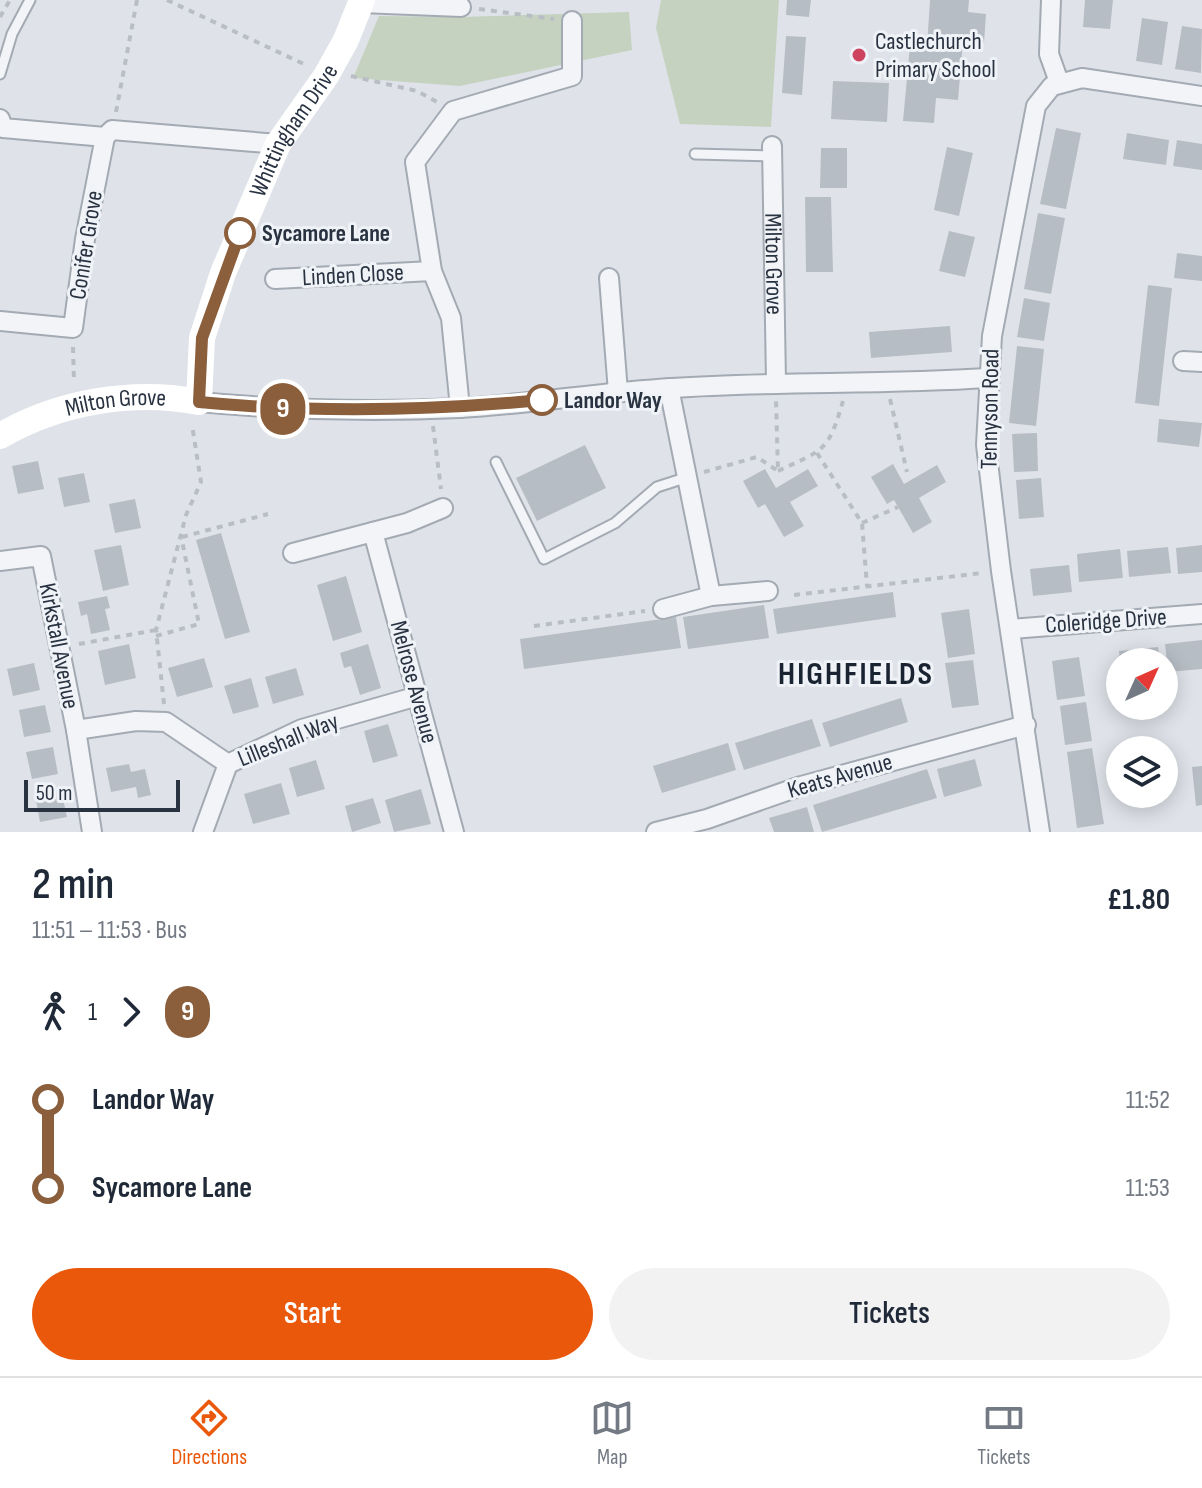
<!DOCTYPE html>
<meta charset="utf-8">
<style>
:root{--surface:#fff;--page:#f2f2f3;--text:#1f2937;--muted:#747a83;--line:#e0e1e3;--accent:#ea580c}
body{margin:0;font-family:"Sofia Sans Condensed",sans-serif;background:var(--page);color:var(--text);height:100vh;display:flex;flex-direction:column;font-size:30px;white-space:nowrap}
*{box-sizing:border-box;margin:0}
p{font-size:26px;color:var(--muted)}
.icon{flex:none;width:44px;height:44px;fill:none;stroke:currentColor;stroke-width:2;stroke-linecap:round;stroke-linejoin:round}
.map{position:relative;height:832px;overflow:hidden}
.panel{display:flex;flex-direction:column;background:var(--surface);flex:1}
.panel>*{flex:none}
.badge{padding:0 16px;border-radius:26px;font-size:28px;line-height:52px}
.needle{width:52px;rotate:45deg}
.tools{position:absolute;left:1106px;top:648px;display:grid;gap:16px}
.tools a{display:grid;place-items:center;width:72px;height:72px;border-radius:50%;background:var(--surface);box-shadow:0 4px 20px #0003;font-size:40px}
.scale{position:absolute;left:24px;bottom:20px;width:156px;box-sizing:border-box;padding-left:8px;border:4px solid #283240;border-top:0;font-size:22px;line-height:28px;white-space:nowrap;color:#283240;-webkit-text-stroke:6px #eff2f6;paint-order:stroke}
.map>.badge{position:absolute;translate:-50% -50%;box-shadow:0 0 0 4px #fff}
.legs{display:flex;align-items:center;gap:12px;height:88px;padding:0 32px;font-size:26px}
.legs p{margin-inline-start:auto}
.summary{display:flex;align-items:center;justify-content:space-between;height:136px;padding:0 32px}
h1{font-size:44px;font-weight:600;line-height:60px}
.primary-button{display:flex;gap:16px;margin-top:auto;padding:16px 32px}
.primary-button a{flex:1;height:92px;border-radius:48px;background:var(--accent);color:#fff;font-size:32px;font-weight:600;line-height:92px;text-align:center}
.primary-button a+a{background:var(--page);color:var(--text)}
ul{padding:0 32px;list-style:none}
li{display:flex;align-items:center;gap:28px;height:88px;font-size:30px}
li i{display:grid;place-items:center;width:12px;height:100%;margin:0 10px;background:currentColor}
li i::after{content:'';width:20px;height:20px;margin:-10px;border:6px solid;border-radius:50%;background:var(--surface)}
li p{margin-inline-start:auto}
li:first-child i{background:linear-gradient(#0000 50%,currentColor 0)}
li:last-child i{background:linear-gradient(currentColor 50%,#0000 0)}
.menu{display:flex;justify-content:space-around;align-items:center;height:112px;border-top:2px solid var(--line);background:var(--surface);font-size:22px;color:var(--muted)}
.menu a{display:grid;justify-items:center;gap:4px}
.menu .active{color:var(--accent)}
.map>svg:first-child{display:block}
</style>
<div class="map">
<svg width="1202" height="832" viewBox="0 0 1202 832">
<rect width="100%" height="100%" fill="#dfe3e9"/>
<!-- green -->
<path fill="#c6d2c0" d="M661,0H779L771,127L680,124L656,28Z
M629,12L632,50L460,86L353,78L379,16L460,17Z"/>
<!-- building -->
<path fill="#b7bdc5" d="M787,0H811L809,17L786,15Z
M930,0H969L968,12L986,14L984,43L963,42L958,100L936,98L934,123L903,121L910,45L927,47Z
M1085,0H1113L1110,29L1083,27Z
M1142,18L1168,22L1162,65L1136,61Z
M1182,26L1202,29L1201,73L1175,69Z
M786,36L806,37L802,95L782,93Z
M833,81L889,83L887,122L831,119Z
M1056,128L1081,133L1066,209L1040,204Z
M1127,133L1169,140L1166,165L1123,159Z
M1177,140L1202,144V170L1173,166Z
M947,147L973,153L959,216L934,210Z
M821,148H847V188H820Z
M805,197H831L833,272H806Z
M1038,213L1065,218L1051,294L1024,289Z
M949,231L975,237L965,277L939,271Z
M1177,253L1202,256V281L1174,278Z
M1148,285L1172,288L1159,406L1135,403Z
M1024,298L1050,303L1044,341L1017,337Z
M950,326L952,352L871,358L869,332Z
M1017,346L1044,349L1036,426L1009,423Z
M1159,419L1202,423L1199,447L1157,442Z
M1037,433L1038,471L1014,472L1012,434Z
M585,445L606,488L537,521L516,478Z
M38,461L44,489L18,494L12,466Z
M893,464L904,484L937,465L946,482L919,498L932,522L913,533L894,500L887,504L871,477Z
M765,469L776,488L808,469L818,486L790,502L804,526L784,537L765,504L758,508L743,481Z
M84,473L90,502L64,507L58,478Z
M1041,478L1044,517L1019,519L1016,480Z
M135,499L141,528L115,533L109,504Z
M221,533L250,632L225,639L196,540Z
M121,545L129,585L103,591L94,550Z
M1202,545V572L1178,574L1176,548Z
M1168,547L1171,573L1129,577L1127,551Z
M1120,549L1123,578L1079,582L1077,554Z
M1069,565L1072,592L1033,596L1030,569Z
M346,576L362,632L333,641L317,585Z
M893,592L896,617L777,634L773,609Z
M107,596L110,608L105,609L110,630L91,634L87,614L81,616L78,602Z
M764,605L769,638L688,649L683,617Z
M969,609L975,654L948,658L941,613Z
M676,617L681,648L524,669L520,639Z
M1202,640V669L1168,672L1165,644Z
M129,644L136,678L105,685L98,651Z
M368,644L381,688L360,695L351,666L344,668L340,653Z
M1158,647L1160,662H1120L1119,651Z
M1079,657L1085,696L1057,700L1052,661Z
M204,658L213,687L177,697L168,668Z
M973,660L979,705L952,708L945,663Z
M34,663L40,690L13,696L7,669Z
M296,668L304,695L273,704L265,677Z
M251,678L259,707L233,714L224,686Z
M901,698L908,722L830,747L822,723Z
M1086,702L1092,741L1065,745L1060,706Z
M45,705L51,732L24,737L19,710Z
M812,719L821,746L744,770L735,743Z
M388,724L398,756L373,763L364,731Z
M728,743L736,770L662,793L653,766Z
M53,747L58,774L32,779L26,752Z
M1092,748L1104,824L1077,828L1067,752Z
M975,759L982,786L944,797L937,769Z
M316,760L325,789L297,797L289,768Z
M129,764L131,772L145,769L151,795L138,798L136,787L111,792L106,768Z
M1202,766V805L1196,806L1192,767Z
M927,769L937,798L822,832L813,805Z
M281,783L290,814L253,824L244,794Z
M421,789L431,824L394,832L385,800Z
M61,790L67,817L40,822L35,795Z
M373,798L381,823L352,832L345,806Z
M807,807L814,832H774L769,818Z"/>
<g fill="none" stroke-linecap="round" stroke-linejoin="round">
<defs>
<path id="lane" d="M0,74L12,34L30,0
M695,154L773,156
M496,462L544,559L615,523L657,487L688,477"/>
<g id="street">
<path d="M1051,0L1049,54L1059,82"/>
<path d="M361,3L461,7"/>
<path d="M0,119L3,128L105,137L112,130L278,144"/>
<path id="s1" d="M772,146L776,382"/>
<path d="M609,278L618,392"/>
<path d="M275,279L432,271"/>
<path d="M0,321L73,328L85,239L105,137"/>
<path d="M1183,361L1202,362"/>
<path d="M669,388L711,596L768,591"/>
<path d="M199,402C286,410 373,412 460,408C531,404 601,392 672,388C777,381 882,385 987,378"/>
<path d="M460,408L451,318L432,271L415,162L453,111L572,76V21"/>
<path d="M373,532L454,832"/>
<path d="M293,553L407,523L443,508"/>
<path d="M0,561L41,556L76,730"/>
<path d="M663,609L711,596"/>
<path d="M1011,629L1202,614"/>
<path d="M92,832L76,730L136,721L166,722L228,764"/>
<path d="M203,832L228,764L302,729L418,696"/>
<path d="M656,832L707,819L801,786L1026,725"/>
<path d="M1040,832L1001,571L986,445L992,336L1036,106L1052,86L1082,78L1202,96"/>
</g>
</defs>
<!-- lane casing -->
<use href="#lane" stroke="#a4aab3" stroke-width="13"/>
<!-- street casing -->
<use href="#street" stroke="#a4aab3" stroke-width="22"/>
<!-- path -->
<path stroke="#b9bec4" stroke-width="4" stroke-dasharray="6 6" stroke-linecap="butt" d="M167,0L306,65
M479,9L554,19
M0,17L10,0
M351,76L417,91L437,102
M116,112L137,0
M73,347L74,382
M890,399L907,472
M433,426L441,489
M817,453L862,523L867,586
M778,471C825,449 828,452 843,401
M704,472L757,457L778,471L776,400
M862,523L898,507
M182,537L268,514
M794,595L982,573
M534,626L645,611
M156,636L199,624L181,536
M79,644L156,630
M164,704L156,630L186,515L201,482L192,425"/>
<!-- lane -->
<use href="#lane" stroke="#f2f4f7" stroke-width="9"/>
<!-- street -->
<use href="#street" stroke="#f2f4f7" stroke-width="18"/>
<!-- secondary -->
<path stroke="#fff" stroke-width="26" id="s2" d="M0,436C58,402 133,389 199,402L202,338L223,273L278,144L326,76L346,40L362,0"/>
</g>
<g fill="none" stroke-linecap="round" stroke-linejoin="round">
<defs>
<path id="line-1" d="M240,233L202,338L199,402C314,413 427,411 542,400"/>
</defs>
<!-- line-1 casing -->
<use href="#line-1" stroke="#fff" stroke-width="18"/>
<!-- line-1 -->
<use href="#line-1" stroke="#8b5e3c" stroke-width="12"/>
</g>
<!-- markers -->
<circle fill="#ce445e" stroke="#eff2f6" stroke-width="3" cx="859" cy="55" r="8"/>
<g fill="#fff" stroke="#8b5e3c" stroke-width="4">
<circle cx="240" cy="233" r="14"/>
<circle cx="542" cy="400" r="14"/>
</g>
<g text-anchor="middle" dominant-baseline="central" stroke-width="6" stroke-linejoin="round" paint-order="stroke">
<!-- poi labels -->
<g font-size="24" fill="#283240" stroke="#eff2f6" text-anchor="start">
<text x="875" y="41">Castlechurch<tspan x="875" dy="28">Primary School</tspan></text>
</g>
<!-- street labels -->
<g font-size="24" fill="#283240" stroke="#eff2f6">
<text stroke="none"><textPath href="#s2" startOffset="498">Whittingham Drive</textPath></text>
<text transform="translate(86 245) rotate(-81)">Conifer Grove</text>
<text stroke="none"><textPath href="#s1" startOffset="118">Milton Grove</textPath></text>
<text transform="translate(353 275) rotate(-3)">Linden Close</text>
<text stroke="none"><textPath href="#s2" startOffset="122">Milton Grove</textPath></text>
<text transform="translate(990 409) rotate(-89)">Tennyson Road</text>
<text transform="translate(1106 621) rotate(-4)">Coleridge Drive</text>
<text transform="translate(59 646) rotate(79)">Kirkstall Avenue</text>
<text transform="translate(414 682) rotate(75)">Melrose Avenue</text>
<text transform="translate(288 740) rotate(-22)">Lilleshall Way</text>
<text transform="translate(840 776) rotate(-16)">Keats Avenue</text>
</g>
<!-- stop labels -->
<g font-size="24" font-weight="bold" fill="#283240" stroke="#eff2f6" text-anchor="start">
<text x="262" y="233">Sycamore Lane</text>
<text x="564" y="400">Landor Way</text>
</g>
<!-- district labels -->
<g font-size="32" font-weight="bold" letter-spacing="2" fill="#1a2331" stroke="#eff2f6">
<text x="856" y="674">HIGHFIELDS</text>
</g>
</g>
</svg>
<div class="tools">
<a><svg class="needle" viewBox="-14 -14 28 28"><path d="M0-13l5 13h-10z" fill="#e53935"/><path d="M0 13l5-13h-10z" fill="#747a83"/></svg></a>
<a><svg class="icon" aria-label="layers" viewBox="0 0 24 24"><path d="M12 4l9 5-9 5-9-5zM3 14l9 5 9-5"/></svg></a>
</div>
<div class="scale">50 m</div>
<b class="badge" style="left:283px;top:409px;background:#8b5e3c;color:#fff">9</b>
</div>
<section class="panel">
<div class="summary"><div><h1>2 min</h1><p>11:51 – 11:53 · Bus</p></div><b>£1.80</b></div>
<div class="legs"><svg class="icon" aria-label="walk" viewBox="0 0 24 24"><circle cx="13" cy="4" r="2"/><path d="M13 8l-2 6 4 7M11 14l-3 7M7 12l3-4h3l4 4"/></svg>1<svg class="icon" aria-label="forward" viewBox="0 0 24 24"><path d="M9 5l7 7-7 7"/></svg><b class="badge" style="background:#8b5e3c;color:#fff">9</b></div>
<ul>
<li><i style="color:#8b5e3c"></i><b>Landor Way</b><p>11:52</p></li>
<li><i style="color:#8b5e3c"></i><b>Sycamore Lane</b><p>11:53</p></li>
</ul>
<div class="primary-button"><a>Start</a><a>Tickets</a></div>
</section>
<nav class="menu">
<a class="active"><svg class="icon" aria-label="directions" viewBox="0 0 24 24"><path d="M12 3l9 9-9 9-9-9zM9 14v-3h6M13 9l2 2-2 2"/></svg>Directions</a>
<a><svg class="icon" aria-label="map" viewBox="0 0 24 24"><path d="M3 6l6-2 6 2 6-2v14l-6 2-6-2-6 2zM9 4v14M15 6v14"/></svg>Map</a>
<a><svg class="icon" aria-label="tickets" viewBox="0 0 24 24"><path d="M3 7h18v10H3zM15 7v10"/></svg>Tickets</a>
</nav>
